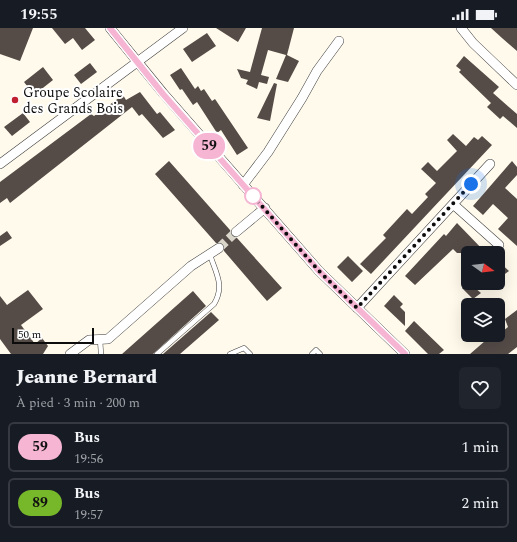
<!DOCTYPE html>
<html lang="fr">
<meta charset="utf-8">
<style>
:root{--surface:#171b24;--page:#20242c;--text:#f1f3f6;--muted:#9ea1a6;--line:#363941}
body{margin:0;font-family:Spectral,serif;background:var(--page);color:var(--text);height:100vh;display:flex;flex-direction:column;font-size:15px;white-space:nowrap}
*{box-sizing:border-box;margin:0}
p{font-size:13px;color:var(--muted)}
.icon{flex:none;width:22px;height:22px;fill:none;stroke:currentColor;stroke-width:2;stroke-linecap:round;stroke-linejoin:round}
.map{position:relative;height:326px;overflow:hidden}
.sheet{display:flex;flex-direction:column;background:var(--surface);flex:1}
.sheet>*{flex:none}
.badge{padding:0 8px;border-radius:13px;font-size:14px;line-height:26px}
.needle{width:26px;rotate:105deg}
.controls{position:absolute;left:461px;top:218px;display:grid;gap:8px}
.controls a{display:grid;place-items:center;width:44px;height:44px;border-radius:6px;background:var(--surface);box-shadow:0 4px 16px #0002;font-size:20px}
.scale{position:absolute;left:12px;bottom:10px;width:82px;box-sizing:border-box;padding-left:4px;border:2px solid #0c0c0c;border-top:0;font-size:11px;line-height:14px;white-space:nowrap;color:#0c0c0c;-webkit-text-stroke:3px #fff;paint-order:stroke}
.you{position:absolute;width:20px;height:20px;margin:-10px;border:3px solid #fff;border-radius:50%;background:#1a73e8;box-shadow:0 0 0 6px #1a73e833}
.map>.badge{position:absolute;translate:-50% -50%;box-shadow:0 0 0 2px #fff}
.round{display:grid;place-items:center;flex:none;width:42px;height:42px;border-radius:6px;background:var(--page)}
.summary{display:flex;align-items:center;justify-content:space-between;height:68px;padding:0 16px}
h1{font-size:19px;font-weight:800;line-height:30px}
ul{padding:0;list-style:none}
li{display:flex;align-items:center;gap:12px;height:50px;margin:0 8px 6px;padding:0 8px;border:2px solid var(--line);border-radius:6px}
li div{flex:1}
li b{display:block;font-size:15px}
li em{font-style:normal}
li .badge{min-width:44px;font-weight:700;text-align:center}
.status{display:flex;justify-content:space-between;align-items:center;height:28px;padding:0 20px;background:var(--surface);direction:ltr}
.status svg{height:11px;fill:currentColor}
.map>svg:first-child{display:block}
</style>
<div class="status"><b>19:55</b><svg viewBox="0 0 49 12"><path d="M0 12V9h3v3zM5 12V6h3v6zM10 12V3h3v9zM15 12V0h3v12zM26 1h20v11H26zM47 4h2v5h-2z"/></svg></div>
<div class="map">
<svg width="517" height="326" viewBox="0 0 517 326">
<rect width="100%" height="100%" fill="#fffaeb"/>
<!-- building -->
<path fill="#554c48" d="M0,0H33L20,33L0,26Z
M52,0H85L95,12L82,22L73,10L65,16Z
M216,0H246L238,14Z
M262,0H294L287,27L299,33L288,54L276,51L286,27L268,22L261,47L269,49L267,56L259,54L257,61L246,56L248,52L241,50L237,41L250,44Z
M491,0H517V23L502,10Z
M207,5L216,18L192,34L183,21Z
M464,28L499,59L493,65L517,86V100L503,88L500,91L487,79L491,75L459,44L461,42L456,38Z
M90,35L97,44L81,56L74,47Z
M43,39L53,52L34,67L24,54Z
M181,40L195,61L198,58L201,63L204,61L212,73L215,71L248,120L237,127L221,102L217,105L197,74L193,77L182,61L180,62L170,47Z
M274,55L277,56L270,93L257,90Z
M140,64L157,86L160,84L175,102L163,110L142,86L139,88L132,79L10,175L7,170L0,175V154L91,86L94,88L123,67L126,72Z
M23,85L30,94L12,108L4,99Z
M453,106L466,118L474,109L478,112L482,108L492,117L371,246L360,236L386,210L383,207L407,181L412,186L428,169L425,166L436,155L421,141L428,134L437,143L457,123L447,112Z
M169,133L230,202L232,208L237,210L282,260L267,273L224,223V216L216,215L155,146Z
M512,133L517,139V147L505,160L517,171V218L498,201L508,190L493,176L483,187L473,178Z
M457,195L486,225H468L467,227L465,225H457L453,221L415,257L405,248L444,206L446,208Z
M7,203L12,210L0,218V208Z
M348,228L363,243L352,254L337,239Z
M498,233L509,243L498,251Z
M468,254L481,265L473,271L462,260Z
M28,262L43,281L21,297L35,316L42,310L48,318L43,326H11L0,311V268L7,277Z
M193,263L206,278L153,326H122Z
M394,267L403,276L400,279L405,284V298L384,278Z
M517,282V319L508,326H470L485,313L486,307H498L508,299L505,291Z
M211,284L219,292L180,326H163Z
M414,293L444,322L439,326H428L405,303Z"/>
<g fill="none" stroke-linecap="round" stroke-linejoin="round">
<!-- minor-tunnel -->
<path stroke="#dbd6ca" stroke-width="9" stroke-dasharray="9 4.5" stroke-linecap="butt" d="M219,220L236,204"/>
<defs>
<path id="service" d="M100,311L101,326
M157,326L214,276C225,258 216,245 210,227
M230,326L244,320L250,326
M312,326L316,322L320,326"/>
<path id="minor" d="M110,0L163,65L319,243L405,326
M461,0L473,15L517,57
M0,136L183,0
M243,157L268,124L302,70L317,43L339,13
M453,176L499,217
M236,204L265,180
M357,280L490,136
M70,326L89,312L108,311L191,238L219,220"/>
</defs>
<!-- service casing -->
<use href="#service" stroke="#3f3f3f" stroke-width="5.5"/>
<!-- minor casing -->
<use href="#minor" stroke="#3f3f3f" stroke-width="10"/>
<!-- service -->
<use href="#service" stroke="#fff" stroke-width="4.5"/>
<!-- minor -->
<use href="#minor" stroke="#fff" stroke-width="9"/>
</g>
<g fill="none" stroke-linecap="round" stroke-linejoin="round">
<defs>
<path id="line" d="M110,0L163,66L319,243L405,326"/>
</defs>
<!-- line casing -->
<use href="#line" stroke="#fff" stroke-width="9"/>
<!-- line -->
<use href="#line" stroke="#f5b5d3" stroke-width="6"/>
<!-- walk -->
<path stroke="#0c0c0c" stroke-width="4" stroke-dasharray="0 7.2" d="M253,168L319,243L357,280L471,156"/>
</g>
<!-- markers -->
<circle fill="#c01f30" stroke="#fff" stroke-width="1.5" cx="15" cy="72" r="4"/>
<circle fill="#fff" stroke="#f5b5d3" stroke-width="2" cx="253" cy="168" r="8"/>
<g text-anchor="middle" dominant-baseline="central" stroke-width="4" stroke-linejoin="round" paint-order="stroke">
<!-- poi labels -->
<g font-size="14" fill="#0c0c0c" stroke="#fff" text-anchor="start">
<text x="23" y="64">Groupe Scolaire<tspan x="23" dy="16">des Grands Bois</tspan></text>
</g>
</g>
</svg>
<div class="controls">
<a><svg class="needle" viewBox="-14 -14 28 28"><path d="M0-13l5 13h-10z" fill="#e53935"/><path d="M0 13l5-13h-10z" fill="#9ea1a6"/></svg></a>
<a><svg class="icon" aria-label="layers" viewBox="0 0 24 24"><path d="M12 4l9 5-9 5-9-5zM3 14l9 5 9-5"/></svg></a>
</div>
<div class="scale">50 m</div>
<div class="you" style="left:471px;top:156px"></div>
<b class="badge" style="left:209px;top:118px;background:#f5b5d3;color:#111">59</b>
</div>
<section class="sheet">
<div class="summary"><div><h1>Jeanne Bernard</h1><p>À pied · 3 min · 200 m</p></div><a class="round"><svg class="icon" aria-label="heart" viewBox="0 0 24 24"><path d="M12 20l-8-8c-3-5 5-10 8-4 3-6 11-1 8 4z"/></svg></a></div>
<ul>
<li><span class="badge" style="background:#f5b5d3;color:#111">59</span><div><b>Bus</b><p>19:56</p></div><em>1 min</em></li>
<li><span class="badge" style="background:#76b82a;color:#111">89</span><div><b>Bus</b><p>19:57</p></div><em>2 min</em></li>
</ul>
</section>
